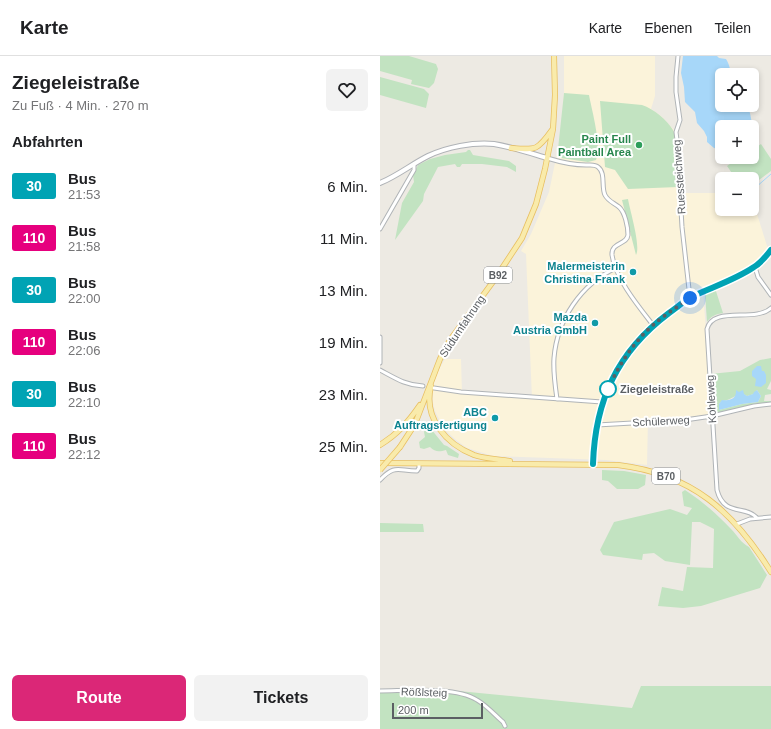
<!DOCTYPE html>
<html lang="de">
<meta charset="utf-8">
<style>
:root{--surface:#fff;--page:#f2f2f2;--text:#202124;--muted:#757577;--line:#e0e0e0;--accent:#db2777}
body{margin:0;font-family:Arial,sans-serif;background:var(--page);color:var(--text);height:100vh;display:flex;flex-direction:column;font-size:15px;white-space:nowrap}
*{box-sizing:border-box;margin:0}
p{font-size:13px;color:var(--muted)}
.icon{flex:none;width:22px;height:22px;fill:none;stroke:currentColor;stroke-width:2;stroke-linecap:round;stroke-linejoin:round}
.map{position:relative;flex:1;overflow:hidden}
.panel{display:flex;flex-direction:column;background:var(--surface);width:380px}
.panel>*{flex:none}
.badge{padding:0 8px;border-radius:3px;font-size:14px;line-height:26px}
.controls{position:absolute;left:335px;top:12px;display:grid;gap:8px}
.controls a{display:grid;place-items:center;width:44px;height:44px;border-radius:6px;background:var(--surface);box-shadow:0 2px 6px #0003;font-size:20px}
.scale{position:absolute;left:12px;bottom:10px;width:91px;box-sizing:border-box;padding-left:4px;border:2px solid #5b5f63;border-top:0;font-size:11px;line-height:14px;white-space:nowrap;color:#5b5f63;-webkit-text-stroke:3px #fff;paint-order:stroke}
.you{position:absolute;width:20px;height:20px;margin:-10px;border:3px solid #fff;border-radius:50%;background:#1a73e8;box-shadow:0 0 0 6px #1a73e833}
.map>.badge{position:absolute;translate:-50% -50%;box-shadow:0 0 0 2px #fff}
h2{padding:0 12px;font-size:15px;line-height:36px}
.round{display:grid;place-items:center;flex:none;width:42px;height:42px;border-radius:6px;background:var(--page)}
.overview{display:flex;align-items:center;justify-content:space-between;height:68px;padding:0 12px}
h1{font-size:19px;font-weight:700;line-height:30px}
.cta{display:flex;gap:8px;margin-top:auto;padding:8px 12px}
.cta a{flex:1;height:46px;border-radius:6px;background:var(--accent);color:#fff;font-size:16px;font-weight:700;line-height:46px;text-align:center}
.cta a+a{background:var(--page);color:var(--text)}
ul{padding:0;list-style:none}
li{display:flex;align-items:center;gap:12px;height:52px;padding:0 12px}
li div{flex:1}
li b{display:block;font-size:15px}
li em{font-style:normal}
li .badge{min-width:44px;font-weight:700;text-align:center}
header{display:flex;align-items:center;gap:24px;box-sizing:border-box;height:56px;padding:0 20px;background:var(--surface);border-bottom:1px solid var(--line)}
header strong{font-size:19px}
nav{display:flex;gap:22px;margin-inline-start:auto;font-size:14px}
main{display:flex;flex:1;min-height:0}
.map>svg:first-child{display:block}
</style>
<header>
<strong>Karte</strong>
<nav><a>Karte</a><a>Ebenen</a><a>Teilen</a></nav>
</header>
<main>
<section class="panel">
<div class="overview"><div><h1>Ziegeleistraße</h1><p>Zu Fuß · 4 Min. · 270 m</p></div><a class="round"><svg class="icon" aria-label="heart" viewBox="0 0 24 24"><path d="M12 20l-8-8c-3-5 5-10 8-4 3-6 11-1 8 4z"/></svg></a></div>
<h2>Abfahrten</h2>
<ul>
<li><span class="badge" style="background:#00a3b4;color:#fff">30</span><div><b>Bus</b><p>21:53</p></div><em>6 Min.</em></li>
<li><span class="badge" style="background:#e6007e;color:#fff">110</span><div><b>Bus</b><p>21:58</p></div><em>11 Min.</em></li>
<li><span class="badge" style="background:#00a3b4;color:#fff">30</span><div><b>Bus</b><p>22:00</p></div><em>13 Min.</em></li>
<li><span class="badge" style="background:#e6007e;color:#fff">110</span><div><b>Bus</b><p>22:06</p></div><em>19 Min.</em></li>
<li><span class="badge" style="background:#00a3b4;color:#fff">30</span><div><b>Bus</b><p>22:10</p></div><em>23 Min.</em></li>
<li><span class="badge" style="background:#e6007e;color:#fff">110</span><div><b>Bus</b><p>22:12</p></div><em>25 Min.</em></li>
</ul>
<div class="cta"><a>Route</a><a>Tickets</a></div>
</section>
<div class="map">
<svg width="391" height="673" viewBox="0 0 391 673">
<rect width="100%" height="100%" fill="#edeae3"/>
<!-- commercial -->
<path fill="#fbf3da" d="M184,0H275V40L271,53L281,60L295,75L299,137H342V153H372V142L388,193L379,205L366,214L323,234L332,359L268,363L267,409L226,404L113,400L87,392L76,384L64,373L55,355L53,347V330L58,315L65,303H81L82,338L152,343L146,198L141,195L151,178L169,136L181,78L184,37Z"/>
<!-- green -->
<path fill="#c2e3c1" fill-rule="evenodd" d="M0,0H29L56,8L58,13L54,27L49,32L31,28L32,24L0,15Z
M0,21L44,33L49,38L46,52L0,39Z
M184,37L209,39C212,55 222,90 216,104L208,106L181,102L178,93Z
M220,45L262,49C274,53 287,64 293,74C296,78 298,123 298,131L248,133L235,114L225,111Z
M381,88L391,103V115L372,129V123H356L347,110L360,101H372V94Z
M88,94H90L93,99L129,105L136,110V116L127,111L102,108H82L80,111H77L75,108L58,111L44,138L43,145L15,184L22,147L34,126L33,119L38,109L50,103L65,99L86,96Z
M248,143C250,155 261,190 256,199L242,144Z
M335,232L343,257C336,258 331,260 327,266L325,237Z
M391,302V325L387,333L391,334V338L385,339L384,345H391V348L332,360L330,318L360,315L380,304ZM377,334L381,340L378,346L362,348L339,354V348L342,345C351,345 358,335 367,340L374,338Z
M47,368L64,389L67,390L79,398L78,402L68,399L66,394C59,396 55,396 50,391L44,393L40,392L39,386L45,381L44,376Z
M222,414L244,415L266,419L265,429L258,433H237L228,425L222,424Z
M305,434C322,445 337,458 351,473C357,479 361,487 369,491L387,519L380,532L321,550L303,552L278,550L282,531L303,535L307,511L333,512L334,473L320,466H312L310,509L285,505L274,497L263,498L262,504L223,499L220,494L234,466L290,453L307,459L312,452L304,450L302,436Z
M0,467L43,468L44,476H0Z
M261,630H391V673H0V634L58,633L252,652Z"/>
<!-- water -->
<path fill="#a7d7f9" d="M303,0H337L339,2L346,3C350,9 349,13 353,19H342V49H367L370,57L374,78L372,82V71H342V94L334,92L327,86V81L324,75L317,67L315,56L305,46L304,31L301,17Z
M377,310H381L382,315H384L386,319V327L381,331L375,330L376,323L372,320V315Z
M356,334L359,336L363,334L364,338L367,340L373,338L374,336L377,334L381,340L378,346L362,348L339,354V348L342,344C346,345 353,344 355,340C356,338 356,336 356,334Z"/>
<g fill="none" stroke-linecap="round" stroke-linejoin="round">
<!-- stream -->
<path stroke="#a7d7f9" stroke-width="1" d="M375,132L391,118"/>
<defs>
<path id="minor" d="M298,0L296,21V36L300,64L296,76L297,84L302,171L310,242
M167,102C180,106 193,109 206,109C210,109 215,108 218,111C226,117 221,131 225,139C228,145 234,147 239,151C245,156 248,171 248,179C247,189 231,186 232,199C235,222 259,251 273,269
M0,173L34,114V108
M375,211L378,221L391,239
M0,281V307
M0,314C15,322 25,329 43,330
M54,332L81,336L222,346
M177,343C175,329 173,316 174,302C177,264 201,228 236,212
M217,369L305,364L332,360L374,350L391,348
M213,408C215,344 237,296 289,257C296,252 303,246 311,241C331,231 359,223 377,209C382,205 387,199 391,194
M0,424C15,408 18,415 37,415L39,412V408
M376,461C365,449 344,461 337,434L327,273C333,249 375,267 391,252
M357,468L370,463L391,461
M0,635C26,635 75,630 97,644C106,649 115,659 123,666L125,670"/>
<path id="secondary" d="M0,127C17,120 32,108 48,100C67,91 93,86 114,88C132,91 150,97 167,102"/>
<path id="primary" d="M131,92C156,94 157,95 172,74
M51,330C43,362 66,388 94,399C105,403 119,403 130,405
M0,389C18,378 29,365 40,349
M20,391L35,368L60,303L70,284L115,223L142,182L156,148L165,113L173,73L175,39L174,0
M0,407L238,409C312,418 353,455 391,516"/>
</defs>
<!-- minor casing -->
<use href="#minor" stroke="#b0b4b7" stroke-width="5"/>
<!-- secondary casing -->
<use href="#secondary" stroke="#b0b3b7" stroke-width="6"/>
<!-- primary casing -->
<use href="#primary" stroke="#e8bf61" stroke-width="6"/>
<!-- minor -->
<use href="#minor" stroke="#fff" stroke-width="3"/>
<!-- secondary -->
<use href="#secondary" stroke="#fff" stroke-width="4"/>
<!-- primary -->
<use href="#primary" stroke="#f9ebab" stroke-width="4.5"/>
<defs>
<path id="primary-bridge" d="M0,414L20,391"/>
</defs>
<!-- primary-bridge casing -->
<use href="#primary-bridge" stroke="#e8bf61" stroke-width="6" stroke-linecap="butt"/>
<!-- primary-bridge -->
<use href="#primary-bridge" stroke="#f9ebab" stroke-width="4.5"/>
</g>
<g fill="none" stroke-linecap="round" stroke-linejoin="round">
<defs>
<path id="line" d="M213,408C215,345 237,296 289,257C296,252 303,246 311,241C332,231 355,224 374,211C381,207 386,200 391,194"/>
</defs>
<!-- line casing -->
<use href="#line" stroke="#fff" stroke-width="9"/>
<!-- line -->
<use href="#line" stroke="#00a3b4" stroke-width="6"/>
<!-- walk -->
<path stroke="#5b5f63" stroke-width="4" stroke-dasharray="0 7.2" d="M228,333C239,309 252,288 272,270C283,260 297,251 310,242"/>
</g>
<!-- markers -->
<circle fill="#2e9e5b" stroke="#fff" stroke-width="1.5" cx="259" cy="89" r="4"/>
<g fill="#0f9aa8" stroke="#fff" stroke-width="1.5">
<circle cx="253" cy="216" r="4"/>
<circle cx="215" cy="267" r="4"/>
<circle cx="115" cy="362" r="4"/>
</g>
<circle fill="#fff" stroke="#00a3b4" stroke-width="2" cx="228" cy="333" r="8"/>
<g text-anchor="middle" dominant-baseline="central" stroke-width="4" stroke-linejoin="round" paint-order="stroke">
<!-- shield labels -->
<g fill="#fff" stroke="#8c8f92" stroke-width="1">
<rect x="104" y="211" width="28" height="16" rx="3"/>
<rect x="272" y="412" width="28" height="16" rx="3"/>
</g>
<g font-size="10" font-weight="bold" fill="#5b5f63">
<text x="118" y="219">B92</text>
<text x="286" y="420">B70</text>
</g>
<!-- leisure labels -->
<g font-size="11" font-weight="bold" fill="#27864d" stroke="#fff" text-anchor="end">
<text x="251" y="83">Paint Full<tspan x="251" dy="13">Paintball Area</tspan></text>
</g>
<!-- street labels -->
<g font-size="11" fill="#5b5f63" stroke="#fff">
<text transform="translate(299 121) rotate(-94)">Ruessteichweg</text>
<text transform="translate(82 270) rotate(-56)">Südumfahrung</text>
<text transform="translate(331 343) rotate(-93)">Kohleweg</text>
<text transform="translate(281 365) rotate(-3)">Schülerweg</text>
<text transform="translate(44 636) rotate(2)">Rößlsteig</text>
</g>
<!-- culture labels -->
<g font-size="11" font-weight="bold" fill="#0d838f" stroke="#fff" text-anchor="end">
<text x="245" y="210">Malermeisterin<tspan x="245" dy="13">Christina Frank</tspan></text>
<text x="207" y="261">Mazda<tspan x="207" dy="13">Austria GmbH</tspan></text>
<text x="107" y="356">ABC<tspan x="107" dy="13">Auftragsfertigung</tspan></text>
</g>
<!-- stop labels -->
<g font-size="11" font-weight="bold" fill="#5b5f63" stroke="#fff" text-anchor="start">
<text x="240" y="333">Ziegeleistraße</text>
</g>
</g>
</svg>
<div class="controls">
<a><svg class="icon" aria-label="locate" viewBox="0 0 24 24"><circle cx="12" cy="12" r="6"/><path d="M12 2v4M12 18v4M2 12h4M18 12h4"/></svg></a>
<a>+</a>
<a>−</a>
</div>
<div class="scale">200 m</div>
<div class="you" style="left:310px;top:242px"></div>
</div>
</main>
